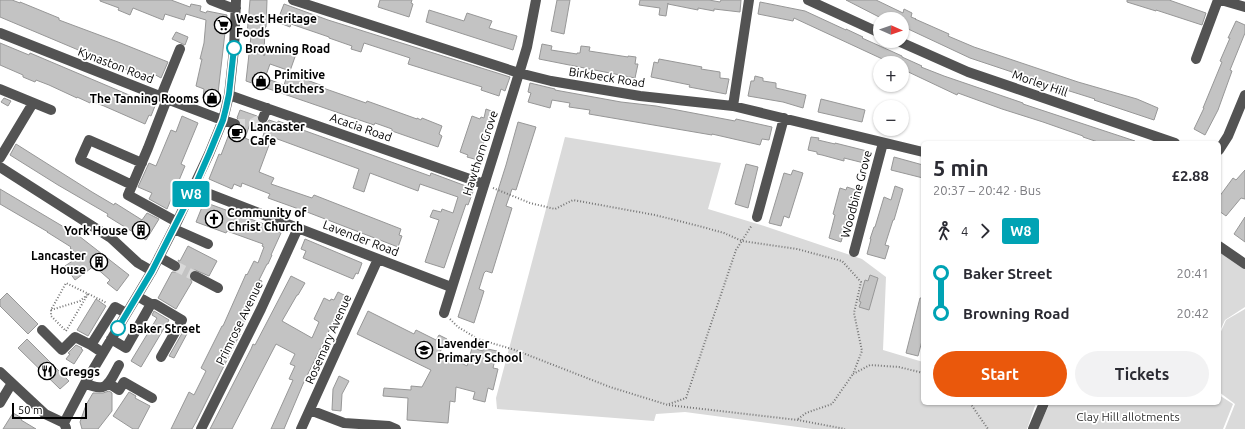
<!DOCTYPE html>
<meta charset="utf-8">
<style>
:root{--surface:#fff;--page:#f2f2f3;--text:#2b2b33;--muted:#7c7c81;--accent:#ea580c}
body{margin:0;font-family:Ubuntu,sans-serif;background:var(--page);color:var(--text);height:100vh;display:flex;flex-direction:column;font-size:15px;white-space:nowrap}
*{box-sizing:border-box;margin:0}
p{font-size:13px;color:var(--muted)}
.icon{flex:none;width:22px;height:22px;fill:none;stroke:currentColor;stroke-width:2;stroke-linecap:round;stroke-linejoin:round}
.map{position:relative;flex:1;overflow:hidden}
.details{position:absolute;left:921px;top:141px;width:300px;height:264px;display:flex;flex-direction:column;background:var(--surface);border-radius:6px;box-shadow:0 1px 3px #0004}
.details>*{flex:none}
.badge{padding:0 8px;border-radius:3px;font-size:14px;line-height:26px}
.needle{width:26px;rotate:92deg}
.buttons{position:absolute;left:873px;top:12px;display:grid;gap:8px}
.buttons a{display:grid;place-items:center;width:36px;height:36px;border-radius:50%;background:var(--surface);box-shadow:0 1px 3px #0004;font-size:20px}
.scale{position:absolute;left:12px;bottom:10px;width:75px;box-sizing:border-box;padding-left:4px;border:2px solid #000;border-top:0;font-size:11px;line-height:14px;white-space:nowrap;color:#000;-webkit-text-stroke:3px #fff;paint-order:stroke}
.map>.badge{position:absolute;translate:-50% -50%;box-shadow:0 0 0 2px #fff}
.legs{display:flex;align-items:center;gap:6px;height:44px;padding:0 12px;font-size:13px}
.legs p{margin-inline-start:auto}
.headline{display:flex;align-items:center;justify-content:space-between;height:68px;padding:0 12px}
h1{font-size:22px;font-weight:700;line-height:30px}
.primary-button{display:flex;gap:8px;margin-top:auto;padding:8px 12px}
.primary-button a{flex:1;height:46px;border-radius:24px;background:var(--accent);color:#fff;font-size:16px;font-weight:700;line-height:46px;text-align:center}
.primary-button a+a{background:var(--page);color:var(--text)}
ul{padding:0 12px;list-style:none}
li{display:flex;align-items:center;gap:14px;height:40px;font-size:15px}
li i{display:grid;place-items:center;width:6px;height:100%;margin:0 5px;background:currentColor}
li i::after{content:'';width:10px;height:10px;margin:-5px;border:3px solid;border-radius:50%;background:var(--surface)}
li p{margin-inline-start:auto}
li:first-child i{background:linear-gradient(#0000 50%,currentColor 0)}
li:last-child i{background:linear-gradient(currentColor 50%,#0000 0)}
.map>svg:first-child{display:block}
</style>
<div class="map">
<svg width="1245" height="429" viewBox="0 0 1245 429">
<rect width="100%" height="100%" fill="#fff"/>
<!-- green -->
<path fill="#dadada" d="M565,137L721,163L708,209L761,225L862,259L886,277L883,350L923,362V403H1036L1027,429H813L685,412L656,414L654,421L497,409L496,398Z
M1219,250L1245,268V307L1225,320L1219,333Z
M1245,309V429H1225L1235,404L1219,392V336L1226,320Z
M1219,395L1233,404L1223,429H1038L1050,403H1219Z"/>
<!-- building -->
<path fill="#c3c3c3" stroke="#979797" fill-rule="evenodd" d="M0,0H12L20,3V2L59,18V20L75,26L118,42L168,62L161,78L152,73L149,79L95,57L0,17Z
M100,0H171L190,7L191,4L201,6L200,11L206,13L207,11L227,15L217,102L203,98L204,89L196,86L202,59H200L204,43L206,20L186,14L184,20L165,14L163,20L133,8L130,15L118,10L119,8L100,1Z
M250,0H267L266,27H265L264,56L268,47L278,49L279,48L296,54L290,71L270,64L265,78L284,85L288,73L323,86V88L366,103L367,101L417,119V118L421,120L422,118L442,126L439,134L442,136L438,147L392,131V129L375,123L374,125L246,81L251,36L247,35Z
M380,0H412L411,3L413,4L409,17L378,7Z
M557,0H570L564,34L551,31Z
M640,0H709L720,2L721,0H741L740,12L714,9V11L698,8V10L668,4V3L666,16L659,15L660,8L639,5Z
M846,0H876L903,13L904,9L912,13L911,17L916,19H915L949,34L948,36L974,47L1078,82L1137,99L1158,108L1154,120L1094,100L1095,99L1012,73V72L970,58L906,28L902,36V19H883Z
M1127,0H1169L1206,13L1202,25L1156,10V11L1127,2Z
M760,2L805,11L846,30V29L863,37L862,38L902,56V57L922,66L921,67L944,76L1023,103V104L1135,141V143H1101L1083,137V136L1043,122L1002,109L958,93L957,95L902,69V63H891L794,18L793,21L758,14Z
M284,4L328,20L510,77L505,91L501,89L499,96L481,90L482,87L408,64L410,58L407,57L364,43L361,52L351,49L352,46L329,38V37L291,24L290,27L277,22Z
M429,10L464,21L467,13L492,21L489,28L517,36L513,50L426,22Z
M1236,21L1245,25V33L1230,70L1232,71L1218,110L1205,135L1194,129L1204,108H1203L1222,62L1220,61L1230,38H1228Z
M176,32L188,37L185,45L172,39Z
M0,43L29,55L30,53L155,106L151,116L149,115L145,124L104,106L91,101L90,103L77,97V98L49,85L36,80L35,82L23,77V75L0,65Z
M542,44L552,46L551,50L577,54V53H580L581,46L590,47L589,51L628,57V56L636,57L635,64H638L635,78L539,59Z
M659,59L702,67L701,69L720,72V78L729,79L726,94L689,87L690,85L651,77L654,62L658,63Z
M755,76L763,78V81L776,83V88L806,95L803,108L783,102L748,96L751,81H754Z
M530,83L555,89V90L621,102L656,106L735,121L736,119L772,127L769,140L762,139L760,145L712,134V135L589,114L590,110L569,107L570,103L552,100L550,108L528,102L531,93L528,92Z
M4,98L11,101L8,106L1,102Z
M821,99L865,110L862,122L818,112Z
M486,109L494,112L478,160L467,157L468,155L460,152L472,116L480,119L481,117L484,118Z
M240,110L257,116L258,122L261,124L267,123L269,120L278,123V121L430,176L431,173L474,189L468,205L466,204L444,268L425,262L439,220L430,217L433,210L441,212L442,209L453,213L458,197L420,184L418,191L370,173L364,192L353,188L359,169L272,137L259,172L274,178L271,184L312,198L314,195L401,229L399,235L402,236L398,247L307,212L268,198L270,194L242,183L241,187L234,184L232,189L209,179L219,154L221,155L231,129L237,130L241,126V122L237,118ZM250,124L265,130L260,145L245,138Z
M182,116L198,123L181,164L185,166L167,209L149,199L152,193L138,187L149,163L156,166L171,130L176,132Z
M518,122L536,127L516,190L512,189L506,206L512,208L492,273L486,271L484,273L479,289L484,291L474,323L458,317L506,165Z
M811,137L819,138L818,140L835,144V143L867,151L864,163L844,158V161L822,155L817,154V152L808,150Z
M16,144L92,192L114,205L115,203L142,220L147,213L159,219L146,240L107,216L108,214L58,185L10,155Z
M894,157L923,165V178L891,170Z
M746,164L758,167L748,208L735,204Z
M793,170L803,173L789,218L784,216L781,226L769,223L784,173L791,175Z
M1245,170V199L1241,198L1226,216L1219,211V197L1233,178L1236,180Z
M895,186L903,189L894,220H893L885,245L889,246L885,259L867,254L871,239H870L874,227H875L884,197L891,200Z
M847,187L856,190L841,242L829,238L835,215L833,214L840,188L846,190Z
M0,189L79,236L129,275L117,291L107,283L110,280L94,266L75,280L65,266L80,256L70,248L71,247L47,232H48L0,204Z
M204,202L264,224L281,233L271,255H272L268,264H267L259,280L262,281L239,334H240L196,422L192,429H171L189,392L194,395L206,371L201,368L222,326H223L246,274L247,275L254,261L258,263L264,247L262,246L263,244L227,231L226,233L196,222Z
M1245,217V242L1234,234Z
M305,239L362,263L358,274L356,273L353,279L303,258L306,251L301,249Z
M188,246L217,261L209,276L195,270L189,273V277L192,282L176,309L158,298L172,272H175L180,270L181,266L178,260L180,261Z
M870,275L878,278L869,310L859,307L861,302L859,301L865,280L868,281Z
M291,276L305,283L298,295H297L282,321L312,338L319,322L314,319L324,298L330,301L331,299L334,300L338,292L346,296L303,384L284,429H271L293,380L289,379L295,366L290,364L295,354L276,344L232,429H210L251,349L253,344L255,345Z
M7,293L38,324L28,334L0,306V300Z
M920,298H923V337L918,356L906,353Z
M96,299L106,306L88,336L77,330Z
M154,311L169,320L141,367L131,361L157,318L152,315Z
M368,311L414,334L416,330L436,340L439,335L447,339L440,352L467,366L472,348L483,351V348L497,351L493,368L498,369L493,390L488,388L485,402L473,399L475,392L456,387L455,402L450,401L448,423L407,420L408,398L383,396L384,388L411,390V386L422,387L431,370L357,334Z
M185,328L189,330L174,358L169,356Z
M27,339L69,381L60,389L18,348Z
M76,345L82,348L81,349L83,350L74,364L66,359L70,354L68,353Z
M339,376L349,381L342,394L341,411L332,410L333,389Z
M109,391L112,393V411L98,429H82L80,422L86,405L93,393H103Z
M129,392L136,396L135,398L150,406L138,429H133L113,416Z
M13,413L22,418L21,420L36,429H3Z"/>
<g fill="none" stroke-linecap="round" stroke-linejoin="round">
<!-- minor-tunnel -->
<path stroke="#d9d9d9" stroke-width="10" stroke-dasharray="10 5" stroke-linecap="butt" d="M235,124H252L263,118
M175,266L195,276"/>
<!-- path -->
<path stroke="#757575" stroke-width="2" stroke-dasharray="1 2" stroke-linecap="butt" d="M493,188L530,203L555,209L573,200L655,215L699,226L724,233L742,241L797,249L842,261L861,282L854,313L862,351L853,374L870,365L899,367L923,373
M88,294L66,331L51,316V310L66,283L107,303
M51,310L80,301L87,295
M450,319L458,327L478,339L515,350L610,387L668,405L798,420L845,429
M970,403L988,429
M669,404L686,398L736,250L752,225
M798,419L806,413L832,404L853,374"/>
<!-- minor -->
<path stroke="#535353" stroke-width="10" d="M211,0L229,7L236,8
M293,0L519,73L551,81L640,96L733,106L923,152
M808,0L880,33
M1221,0L1245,7
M0,33L167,99L217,118L235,124
M898,41L968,72L1175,143
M1196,59L1218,0
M0,89L51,110
M229,95L484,184
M161,96L180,49
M167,99L148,148L128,195L177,222
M733,106L749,0
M263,118L267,108
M1219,150L1228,136L1245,95
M0,158L33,103
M0,167L111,238L138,263L152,271
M132,185L80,160L89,140L142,163
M194,188L451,287
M757,217L784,118
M174,229L208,244
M1219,246L1245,264
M854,252L883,143
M159,257L175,266
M195,276L218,288
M151,304H155L182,320L161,357
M444,313L521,67L527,47L536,0
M42,330L62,350L75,337L91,345
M111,339L126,348L151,304L137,296
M103,353L91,345L115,307L126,313
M0,372L45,414L64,423L66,428
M85,383C107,394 109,383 119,365
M108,383L119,390L124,382L152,398
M0,403L12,383
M310,410L344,423L389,426L396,429
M64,423L85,383L152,271L177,222L209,154L223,120L229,95L234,49L236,0
M201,429L261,309L298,228
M301,429L378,259
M1033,429L1044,403"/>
</g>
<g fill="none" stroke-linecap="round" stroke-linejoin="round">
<defs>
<path id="line-1" d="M118,328L152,271L194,188L209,154L223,120L226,108L229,94L234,48"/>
</defs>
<!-- line-1 casing -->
<use href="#line-1" stroke="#fff" stroke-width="9"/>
<!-- line-1 -->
<use href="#line-1" stroke="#00a3b4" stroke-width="6"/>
</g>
<!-- icons -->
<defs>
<symbol id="supermarket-ring" viewBox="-11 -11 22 22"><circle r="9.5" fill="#fff" stroke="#000" stroke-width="1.5"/><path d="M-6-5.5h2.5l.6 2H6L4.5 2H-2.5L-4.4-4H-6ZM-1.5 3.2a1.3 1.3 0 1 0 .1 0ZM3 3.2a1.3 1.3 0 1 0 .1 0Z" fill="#000"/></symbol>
<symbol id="shop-ring" viewBox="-11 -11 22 22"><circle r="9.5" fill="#fff" stroke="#000" stroke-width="1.5"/><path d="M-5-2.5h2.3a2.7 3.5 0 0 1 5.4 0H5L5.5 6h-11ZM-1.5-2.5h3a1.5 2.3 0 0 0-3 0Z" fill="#000"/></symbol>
<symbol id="cafe-ring" viewBox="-11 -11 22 22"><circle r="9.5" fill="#fff" stroke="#000" stroke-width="1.5"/><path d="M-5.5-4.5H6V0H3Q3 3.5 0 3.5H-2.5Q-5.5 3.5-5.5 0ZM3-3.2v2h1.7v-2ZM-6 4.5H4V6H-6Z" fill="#000"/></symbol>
<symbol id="church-ring" viewBox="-11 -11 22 22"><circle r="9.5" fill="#fff" stroke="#000" stroke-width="1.5"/><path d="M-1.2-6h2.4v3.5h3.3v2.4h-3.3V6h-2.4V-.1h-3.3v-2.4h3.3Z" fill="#000"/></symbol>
<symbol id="building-ring" viewBox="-11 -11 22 22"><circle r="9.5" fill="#fff" stroke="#000" stroke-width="1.5"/><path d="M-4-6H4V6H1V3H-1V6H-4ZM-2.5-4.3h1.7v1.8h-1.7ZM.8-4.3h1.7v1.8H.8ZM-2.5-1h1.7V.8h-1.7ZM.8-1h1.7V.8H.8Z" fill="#000"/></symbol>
<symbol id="school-ring" viewBox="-11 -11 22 22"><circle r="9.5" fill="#fff" stroke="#000" stroke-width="1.5"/><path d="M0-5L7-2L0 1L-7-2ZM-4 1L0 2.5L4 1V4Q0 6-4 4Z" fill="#000"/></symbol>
<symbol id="restaurant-ring" viewBox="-11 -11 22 22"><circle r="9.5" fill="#fff" stroke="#000" stroke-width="1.5"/><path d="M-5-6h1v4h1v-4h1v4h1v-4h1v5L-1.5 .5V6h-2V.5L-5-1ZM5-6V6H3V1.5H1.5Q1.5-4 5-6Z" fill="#000"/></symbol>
</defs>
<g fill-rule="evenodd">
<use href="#supermarket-ring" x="213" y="15" width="20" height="20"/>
<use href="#shop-ring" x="251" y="71" width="20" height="20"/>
<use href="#shop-ring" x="202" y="88" width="20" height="20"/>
<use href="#cafe-ring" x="227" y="123" width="20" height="20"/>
<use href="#church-ring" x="204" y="209" width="20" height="20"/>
<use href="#building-ring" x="131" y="220" width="20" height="20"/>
<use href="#building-ring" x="89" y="252" width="20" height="20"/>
<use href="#school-ring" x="414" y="340" width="20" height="20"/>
<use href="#restaurant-ring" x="37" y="361" width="20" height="20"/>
</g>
<!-- markers -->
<g fill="#fff" stroke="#00a3b4" stroke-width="2">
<circle cx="234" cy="48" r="7"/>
<circle cx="118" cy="328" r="7"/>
</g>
<g text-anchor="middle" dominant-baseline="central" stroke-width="3.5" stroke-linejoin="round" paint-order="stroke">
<!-- poi labels -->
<g font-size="12" font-weight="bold" fill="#000" stroke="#fff" text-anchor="start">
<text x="236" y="18">West Heritage<tspan x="236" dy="14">Foods</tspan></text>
<text x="274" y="74">Primitive<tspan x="274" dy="14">Butchers</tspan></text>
<text x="199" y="98" text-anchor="end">The Tanning Rooms</text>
<text x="250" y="126">Lancaster<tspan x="250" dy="14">Cafe</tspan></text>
<text x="227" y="212">Community of<tspan x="227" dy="14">Christ Church</tspan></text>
<text x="128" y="230" text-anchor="end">York House</text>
<text x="86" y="255" text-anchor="end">Lancaster<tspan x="86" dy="14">House</tspan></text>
<text x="437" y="343">Lavender<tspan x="437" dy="14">Primary School</tspan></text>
<text x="60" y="371">Greggs</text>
</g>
<!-- stop labels -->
<g font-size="12" font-weight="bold" fill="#000" stroke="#fff" text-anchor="start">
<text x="245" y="48">Browning Road</text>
<text x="129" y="328">Baker Street</text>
</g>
<!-- street labels -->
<g font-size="12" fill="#000" stroke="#fff">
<text transform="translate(116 65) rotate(21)">Kynaston Road</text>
<text transform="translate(607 77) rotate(9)">Birkbeck Road</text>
<text transform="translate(1040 83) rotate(19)">Morley Hill</text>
<text transform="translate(361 127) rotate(19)">Acacia Road</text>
<text transform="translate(480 153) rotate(-72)">Hawthorn Grove</text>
<text transform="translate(856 194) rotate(-75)">Woodbine Grove</text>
<text transform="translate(361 238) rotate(21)">Lavender Road</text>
<text transform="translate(239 323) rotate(-64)">Primrose Avenue</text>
<text transform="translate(328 339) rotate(-66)">Rosemary Avenue</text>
</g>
<!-- park labels -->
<g font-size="12" fill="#313131" stroke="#fff">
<text x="1128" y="416">Clay Hill allotments</text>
</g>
</g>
</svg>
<div class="buttons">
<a><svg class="needle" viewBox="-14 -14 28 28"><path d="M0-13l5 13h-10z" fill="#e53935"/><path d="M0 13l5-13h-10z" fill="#7c7c81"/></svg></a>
<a>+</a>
<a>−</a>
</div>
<div class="scale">50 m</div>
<b class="badge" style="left:191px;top:194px;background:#00a3b4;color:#fff">W8</b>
<section class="details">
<div class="headline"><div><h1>5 min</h1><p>20:37 – 20:42 · Bus</p></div><b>£2.88</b></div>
<div class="legs"><svg class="icon" aria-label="walk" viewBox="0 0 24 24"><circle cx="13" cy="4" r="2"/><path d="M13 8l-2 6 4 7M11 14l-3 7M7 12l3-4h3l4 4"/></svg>4<svg class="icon" aria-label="forward" viewBox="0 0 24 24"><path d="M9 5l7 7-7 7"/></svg><b class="badge" style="background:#00a3b4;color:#fff">W8</b></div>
<ul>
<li><i style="color:#00a3b4"></i><b>Baker Street</b><p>20:41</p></li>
<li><i style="color:#00a3b4"></i><b>Browning Road</b><p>20:42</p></li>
</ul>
<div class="primary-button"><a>Start</a><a>Tickets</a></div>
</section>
</div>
